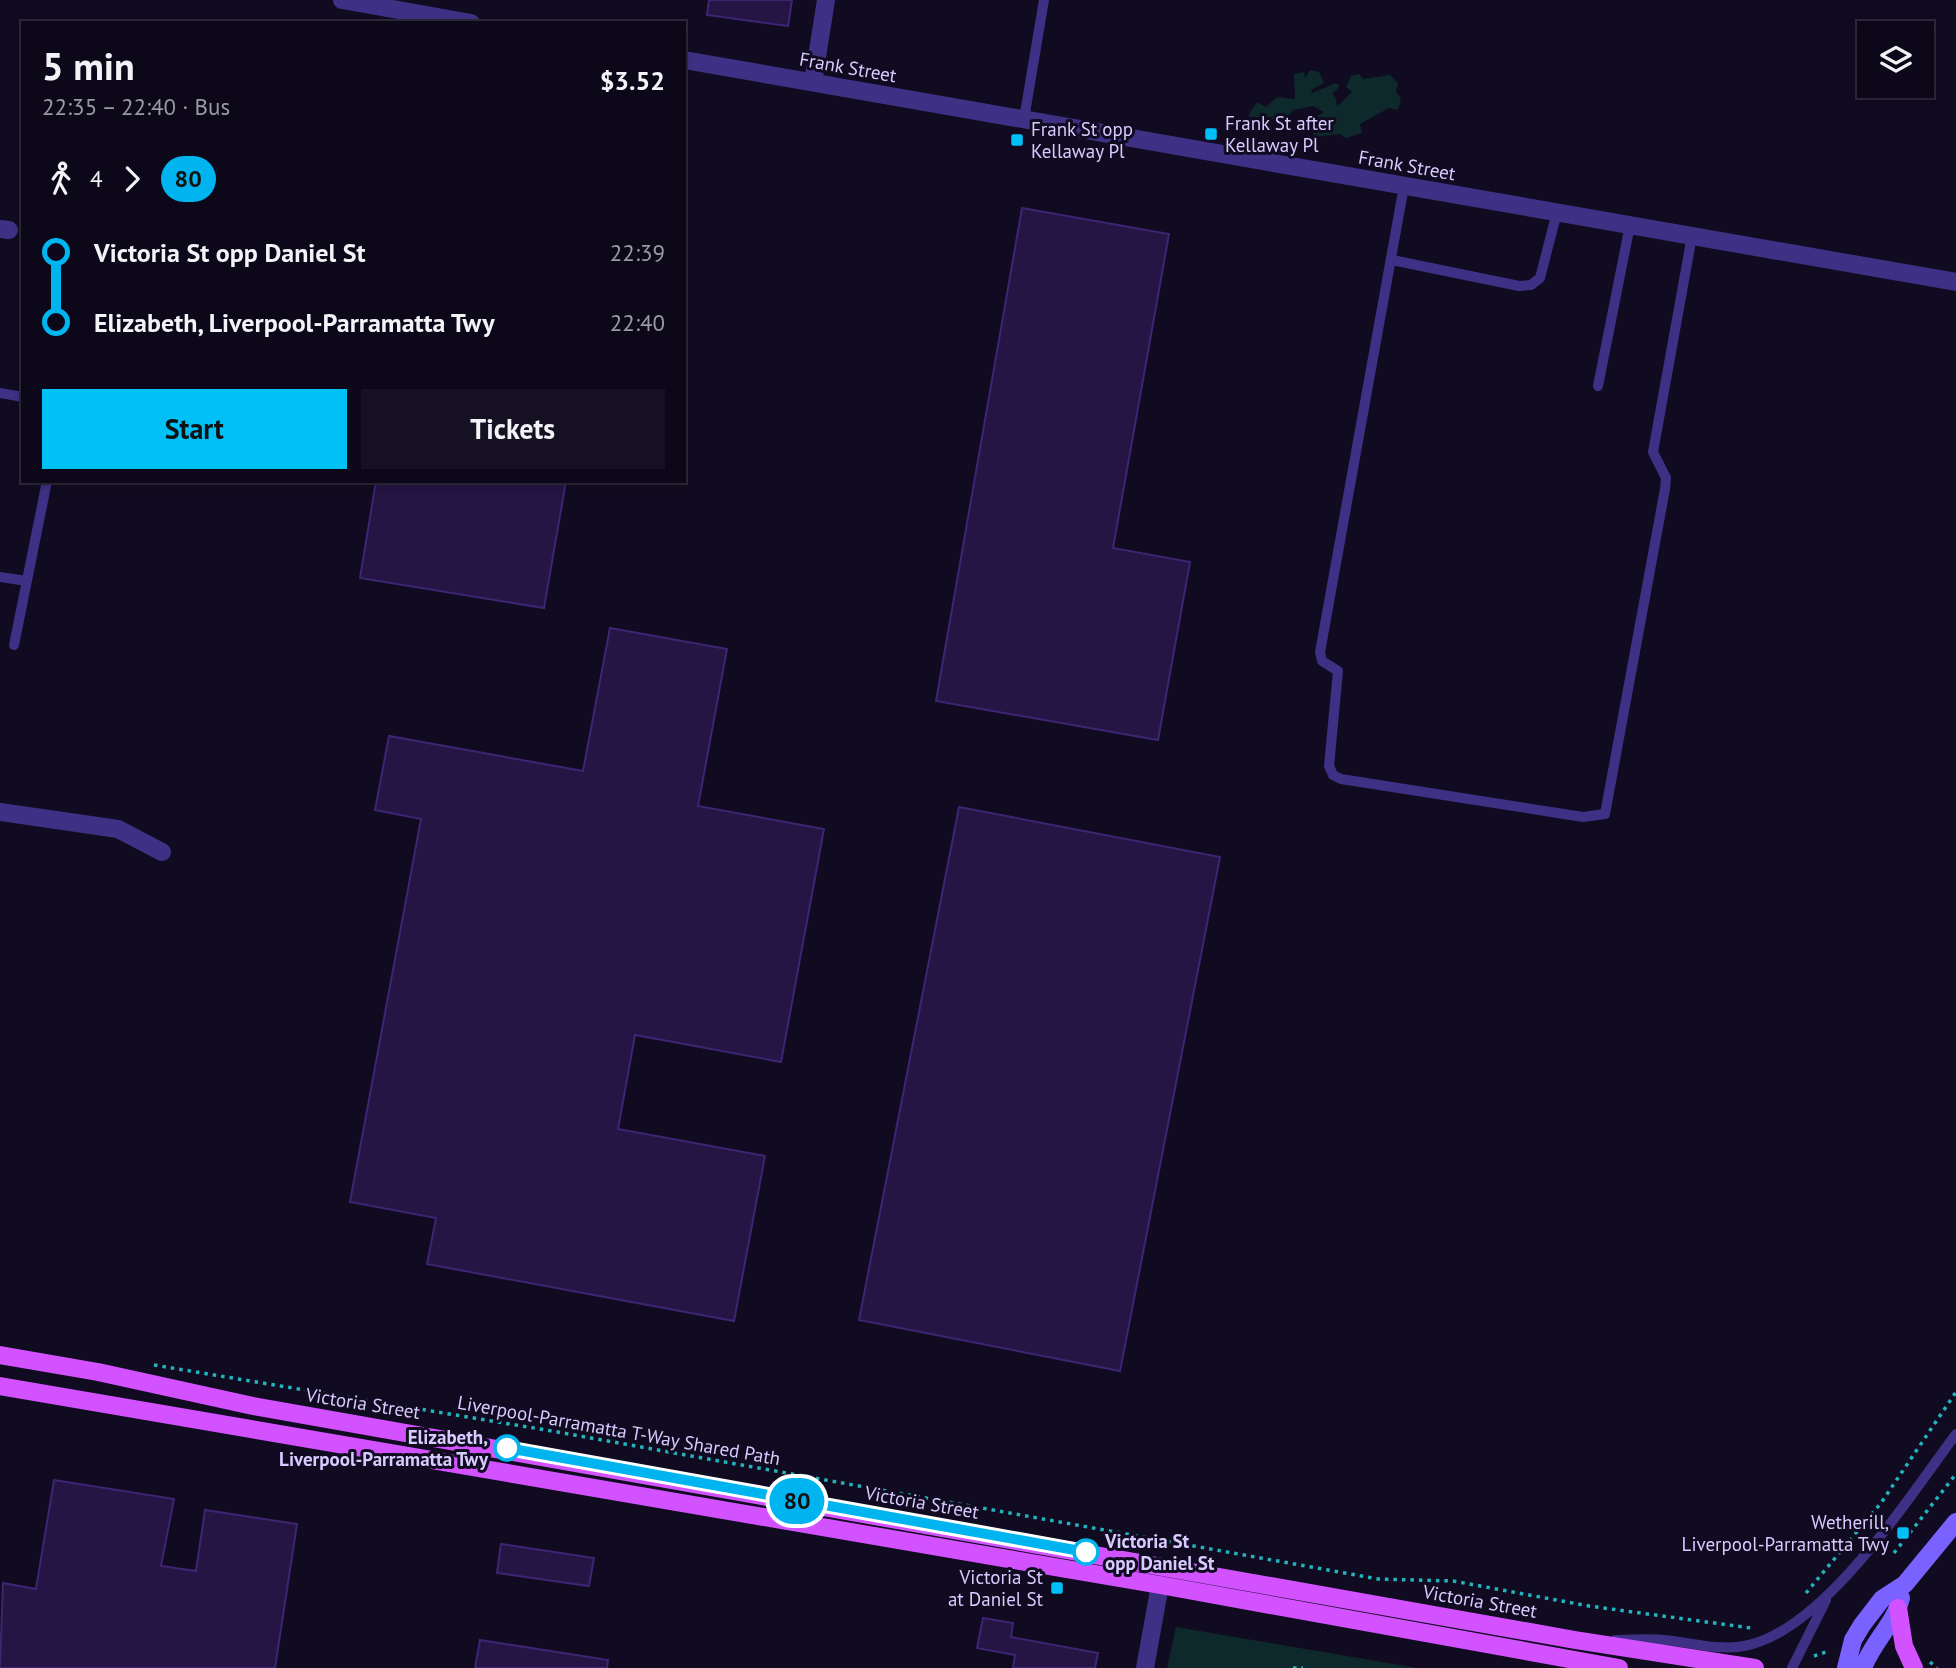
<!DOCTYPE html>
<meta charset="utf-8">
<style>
:root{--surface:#0d0819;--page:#161122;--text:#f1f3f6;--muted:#9a9aa2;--line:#2d2938;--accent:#00c0f6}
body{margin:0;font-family:"PT Sans",sans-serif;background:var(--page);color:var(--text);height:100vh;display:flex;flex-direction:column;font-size:26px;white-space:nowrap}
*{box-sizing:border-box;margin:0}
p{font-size:23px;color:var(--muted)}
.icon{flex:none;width:38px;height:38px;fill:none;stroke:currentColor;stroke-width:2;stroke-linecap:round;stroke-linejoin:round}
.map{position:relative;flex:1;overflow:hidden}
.details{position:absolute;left:21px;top:21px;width:665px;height:462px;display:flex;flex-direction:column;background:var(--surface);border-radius:0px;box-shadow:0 4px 10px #0003,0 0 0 2px var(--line)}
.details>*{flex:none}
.badge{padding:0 14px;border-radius:23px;font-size:24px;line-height:46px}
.buttons{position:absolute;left:1857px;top:21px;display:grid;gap:14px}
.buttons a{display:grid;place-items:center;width:77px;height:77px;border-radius:0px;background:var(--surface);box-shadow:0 4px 10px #0003,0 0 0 2px var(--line);font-size:35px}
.map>.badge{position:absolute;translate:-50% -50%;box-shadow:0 0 0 4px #fff}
.legs{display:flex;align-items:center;gap:10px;height:77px;padding:0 21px;font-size:23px}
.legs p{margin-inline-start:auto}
.headline{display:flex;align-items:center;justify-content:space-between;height:119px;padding:0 21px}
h1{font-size:38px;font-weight:700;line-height:52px}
.cta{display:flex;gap:14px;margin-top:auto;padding:14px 21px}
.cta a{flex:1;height:80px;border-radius:0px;background:var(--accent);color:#111;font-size:28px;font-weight:700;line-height:80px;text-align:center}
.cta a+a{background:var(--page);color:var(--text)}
ul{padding:0 21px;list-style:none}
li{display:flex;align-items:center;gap:24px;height:70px;font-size:26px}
li i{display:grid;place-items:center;width:10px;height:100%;margin:0 9px;background:currentColor}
li i::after{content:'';width:18px;height:18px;margin:-9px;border:5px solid;border-radius:50%;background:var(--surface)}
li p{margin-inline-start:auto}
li:first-child i{background:linear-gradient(#0000 50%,currentColor 0)}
li:last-child i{background:linear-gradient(currentColor 50%,#0000 0)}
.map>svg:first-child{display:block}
</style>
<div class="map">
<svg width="1956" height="1668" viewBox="0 0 1956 1668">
<rect width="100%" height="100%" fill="#110b21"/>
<!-- green -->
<path fill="#0d292c" d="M1310,70L1319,72L1324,83L1311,90L1312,93L1336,83L1340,86L1332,94L1336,98L1337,107L1352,92L1346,87L1351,76L1359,74L1363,79L1390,75L1398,83L1396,92L1401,98L1398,110L1389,108L1360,124L1362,133L1346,138L1340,134L1314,137L1309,121L1324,112L1313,106L1293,110L1287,118L1250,122L1249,114L1257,102L1266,107L1277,97L1295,99L1294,74L1304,72L1305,78Z
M1176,1627L1418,1668H1167Z"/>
<!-- building -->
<path fill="#241544" stroke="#3d2573" stroke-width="2" d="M709,0H792L788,26L707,15Z
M1022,208L1169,234L1113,548L1190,562L1158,740L936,701Z
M376,481H566L544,608L360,578Z
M610,628L727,649L698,806L824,829L781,1062L635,1035L618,1129L765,1156L734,1321L427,1264L436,1218L350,1202L421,819L375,810L389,736L583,771Z
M959,807L1220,857L1120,1371L859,1320Z
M54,1480L174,1499L161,1566L196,1571L205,1510L297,1524L275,1668H0L3,1583L36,1589Z
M501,1544L594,1558L589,1586L497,1573Z
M983,1618L1013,1623L1011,1637L1098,1653L1095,1668H1013L1015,1655L977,1648Z
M480,1640L608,1660L607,1668H475Z"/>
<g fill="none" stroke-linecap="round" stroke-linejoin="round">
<!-- path -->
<path stroke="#22b3bd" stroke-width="3.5" stroke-dasharray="3.5 5" stroke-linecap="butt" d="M154,1365L552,1431L1378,1579L1453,1581L1589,1606L1751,1628
M1894,1553L1956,1474
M1806,1593L1881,1503L1956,1392
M1814,1656L1826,1652
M1930,1662L1937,1668
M1293,1668H1303"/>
<!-- lane -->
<path stroke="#3e3185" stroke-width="10" d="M1024,119L1044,0
M1404,186L1320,652L1322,661L1338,671L1329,766L1333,775L1341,779L1583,817L1605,814L1665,489L1666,478L1653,452L1692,236
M1392,260L1519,286L1531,285L1540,278L1557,212
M1598,386L1630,225
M0,393L23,397
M0,577L27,581
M14,645L47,481
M1615,1640C1631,1640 1648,1638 1664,1640C1689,1642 1718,1651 1744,1646C1823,1632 1909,1497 1956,1434
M1792,1668L1826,1600"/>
<!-- street -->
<path stroke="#3e3185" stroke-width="18" d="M342,0L471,23
M684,60L1956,282
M813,82L826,0
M0,229L9,230
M0,812L118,829L162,852
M1145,1668L1160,1585"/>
<!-- secondary -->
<path stroke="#7962ff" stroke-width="18" d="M1846,1668L1853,1640L1862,1625L1882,1599L1905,1584L1956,1522
M1863,1668C1872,1643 1895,1623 1901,1598"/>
<!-- primary -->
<path stroke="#d352ff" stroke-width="18" d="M0,1355L98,1372L253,1406L1575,1640L1755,1668
M0,1386L1160,1585L1619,1668
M1898,1608L1904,1646L1914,1668"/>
</g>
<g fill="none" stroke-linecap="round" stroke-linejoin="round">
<defs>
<path id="line-1" d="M507,1448L1086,1552"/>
</defs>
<!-- line-1 casing -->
<use href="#line-1" stroke="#fff" stroke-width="16"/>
<!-- line-1 -->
<use href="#line-1" stroke="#00b5ef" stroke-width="10"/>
</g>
<!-- markers -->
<g fill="#00c0f6" stroke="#110b21" stroke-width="2.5">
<rect x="1204" y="127" width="14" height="14" rx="3.5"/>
<rect x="1010" y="133" width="14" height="14" rx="3.5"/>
<rect x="1896" y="1526" width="14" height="14" rx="3.5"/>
<rect x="1050" y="1581" width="14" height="14" rx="3.5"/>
</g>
<g fill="#fff" stroke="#00b5ef" stroke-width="3.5">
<circle cx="507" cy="1448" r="12"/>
<circle cx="1086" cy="1552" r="12"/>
</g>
<g text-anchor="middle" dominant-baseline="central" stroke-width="6" stroke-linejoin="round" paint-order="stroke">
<!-- street labels -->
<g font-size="19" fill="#d7cbff" stroke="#110b21">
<text transform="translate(848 67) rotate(10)">Frank Street</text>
<text transform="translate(1407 165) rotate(10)">Frank Street</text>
<text transform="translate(363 1403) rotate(9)">Victoria Street</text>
<text transform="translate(619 1430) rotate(10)">Liverpool-Parramatta T-Way Shared Path</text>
<text transform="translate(922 1502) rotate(10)">Victoria Street</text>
<text transform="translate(1480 1601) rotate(10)">Victoria Street</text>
</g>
<!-- poi labels -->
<g font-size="19" fill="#d7cbff" stroke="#110b21" text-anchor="start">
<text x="1225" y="123">Frank St after<tspan x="1225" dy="22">Kellaway Pl</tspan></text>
<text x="1031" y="129">Frank St opp<tspan x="1031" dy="22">Kellaway Pl</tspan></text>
<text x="1889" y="1522" text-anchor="end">Wetherill,<tspan x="1889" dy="22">Liverpool-Parramatta Twy</tspan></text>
<text x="1043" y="1577" text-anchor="end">Victoria St<tspan x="1043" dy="22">at Daniel St</tspan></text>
</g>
<!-- stop labels -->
<g font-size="19" font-weight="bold" fill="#d7cbff" stroke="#110b21" text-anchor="end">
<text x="488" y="1437">Elizabeth,<tspan x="488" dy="22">Liverpool-Parramatta Twy</tspan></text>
<text x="1105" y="1541" text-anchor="start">Victoria St<tspan x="1105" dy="22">opp Daniel St</tspan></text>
</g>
</g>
</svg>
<div class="buttons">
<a><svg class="icon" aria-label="layers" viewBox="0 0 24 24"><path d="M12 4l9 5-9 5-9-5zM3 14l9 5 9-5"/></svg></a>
</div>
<b class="badge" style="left:797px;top:1501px;background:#00b5ef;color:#111">80</b>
<section class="details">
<div class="headline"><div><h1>5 min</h1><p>22:35 – 22:40 · Bus</p></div><b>$3.52</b></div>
<div class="legs"><svg class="icon" aria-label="walk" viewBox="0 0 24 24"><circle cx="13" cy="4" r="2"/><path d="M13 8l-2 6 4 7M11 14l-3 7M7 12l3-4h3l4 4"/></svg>4<svg class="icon" aria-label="forward" viewBox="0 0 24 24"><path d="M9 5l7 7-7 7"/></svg><b class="badge" style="background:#00b5ef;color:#111">80</b></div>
<ul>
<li><i style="color:#00b5ef"></i><b>Victoria St opp Daniel St</b><p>22:39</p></li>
<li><i style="color:#00b5ef"></i><b>Elizabeth, Liverpool-Parramatta Twy</b><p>22:40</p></li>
</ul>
<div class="cta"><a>Start</a><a>Tickets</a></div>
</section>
</div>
